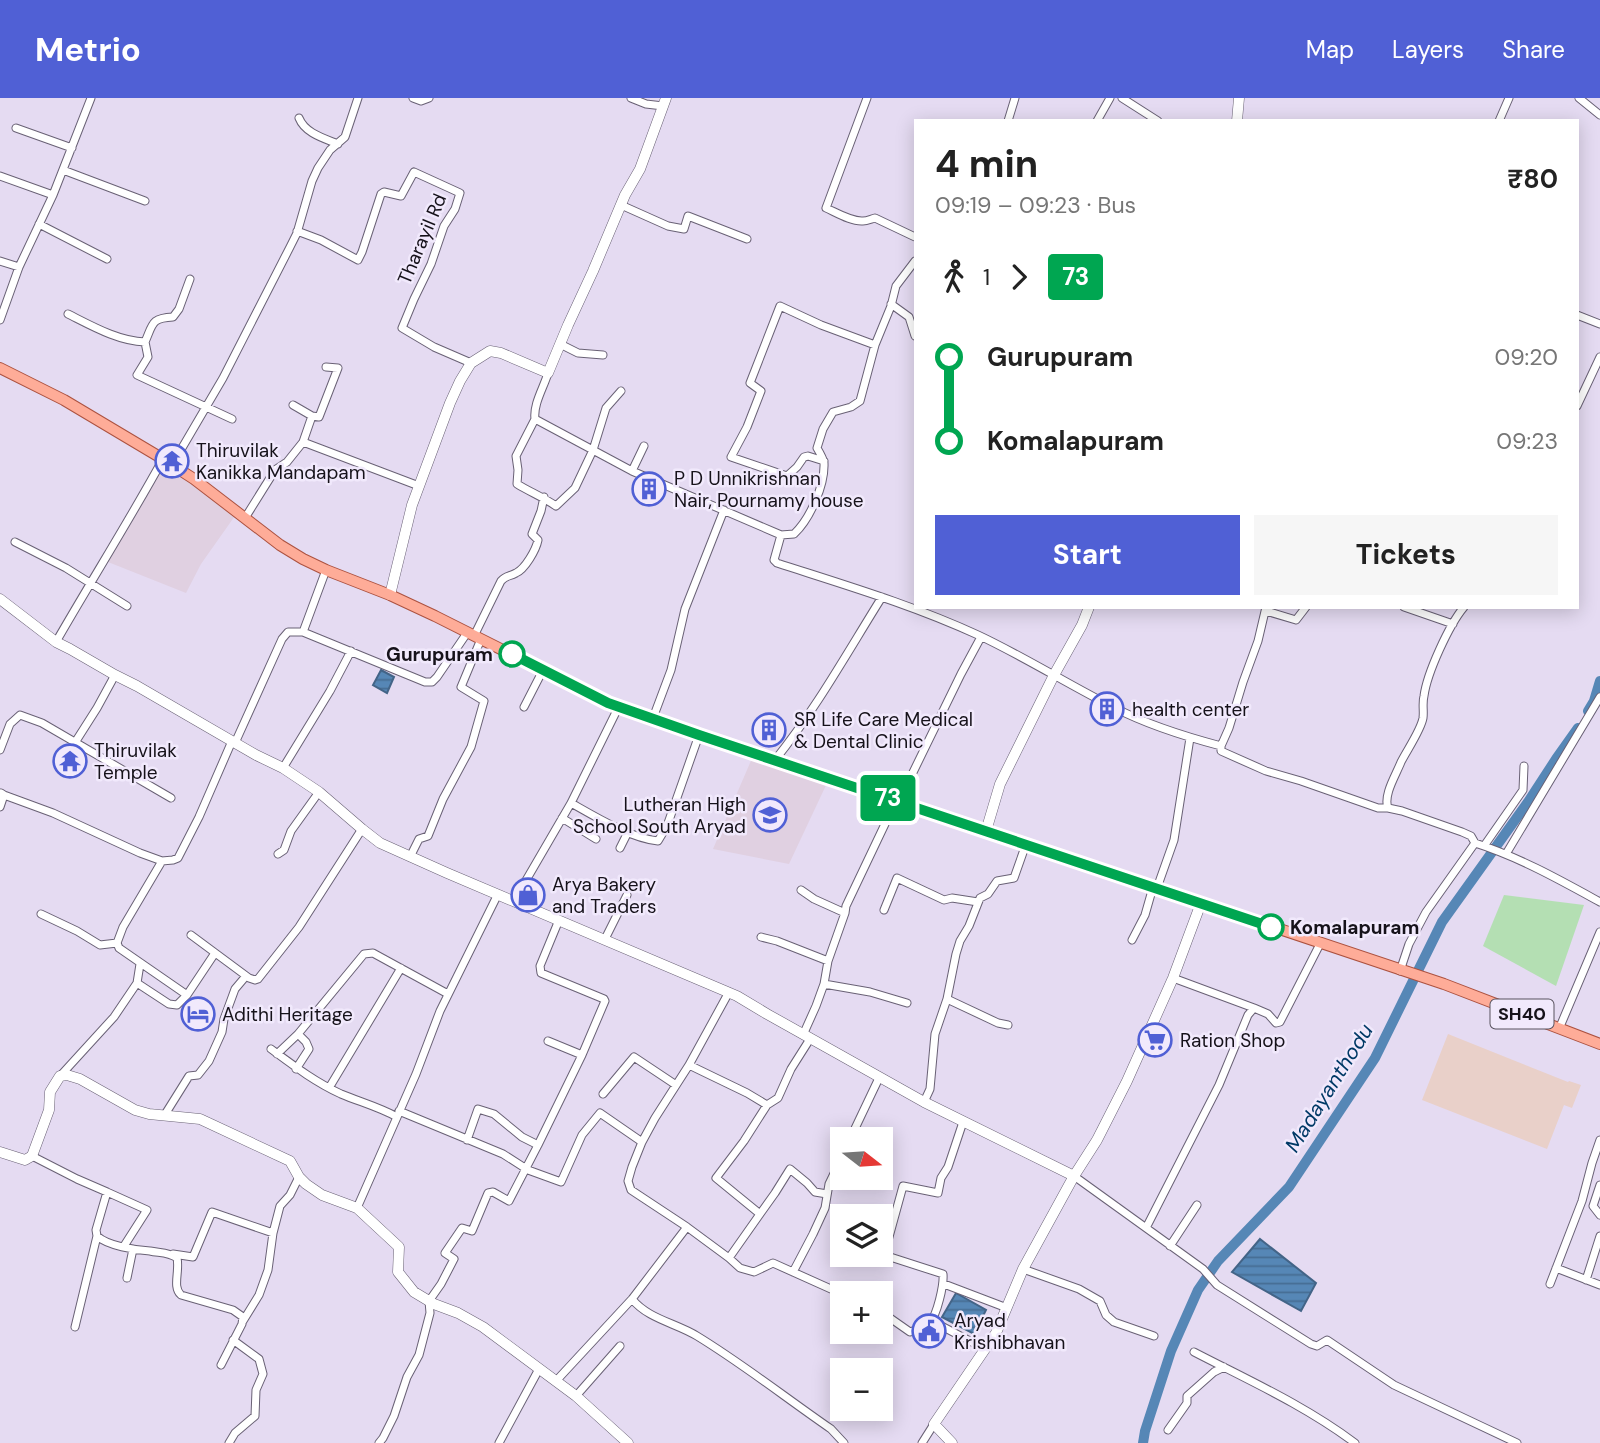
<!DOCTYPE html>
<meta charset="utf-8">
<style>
:root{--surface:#fff;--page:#f6f6f6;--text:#222;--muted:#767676;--accent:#5060d5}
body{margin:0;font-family:"DM Sans",sans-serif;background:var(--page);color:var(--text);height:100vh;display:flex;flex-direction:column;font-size:26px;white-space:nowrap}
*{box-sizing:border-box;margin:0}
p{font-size:23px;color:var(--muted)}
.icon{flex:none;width:38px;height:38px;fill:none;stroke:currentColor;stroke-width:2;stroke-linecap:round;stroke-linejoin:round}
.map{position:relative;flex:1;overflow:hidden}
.panel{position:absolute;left:914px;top:21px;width:665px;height:490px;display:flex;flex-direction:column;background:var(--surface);border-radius:0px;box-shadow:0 4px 18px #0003}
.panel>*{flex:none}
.badge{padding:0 14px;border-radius:5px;font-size:24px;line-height:46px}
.needle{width:46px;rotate:107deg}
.fabs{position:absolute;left:830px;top:1029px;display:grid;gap:14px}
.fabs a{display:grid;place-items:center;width:63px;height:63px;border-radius:0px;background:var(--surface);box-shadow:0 4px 18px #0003;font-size:35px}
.map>.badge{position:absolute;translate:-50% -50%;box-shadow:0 0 0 4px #fff}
.legs{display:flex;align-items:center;gap:10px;height:77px;padding:0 21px;font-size:23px}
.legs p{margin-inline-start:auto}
.head{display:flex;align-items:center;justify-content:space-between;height:119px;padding:0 21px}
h1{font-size:38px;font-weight:700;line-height:52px}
.button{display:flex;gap:14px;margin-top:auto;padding:14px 21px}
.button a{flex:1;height:80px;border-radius:0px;background:var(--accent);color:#fff;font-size:28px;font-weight:700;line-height:80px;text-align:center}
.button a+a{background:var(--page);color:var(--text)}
ul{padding:0 21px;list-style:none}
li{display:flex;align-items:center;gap:24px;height:84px;font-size:26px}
li i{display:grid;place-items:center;width:10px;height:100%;margin:0 9px;background:currentColor}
li i::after{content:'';width:18px;height:18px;margin:-9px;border:5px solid;border-radius:50%;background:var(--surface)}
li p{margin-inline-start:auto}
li:first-child i{background:linear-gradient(#0000 50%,currentColor 0)}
li:last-child i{background:linear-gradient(currentColor 50%,#0000 0)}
header{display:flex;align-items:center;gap:42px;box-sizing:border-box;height:98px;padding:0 35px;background:var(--accent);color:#fff}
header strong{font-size:33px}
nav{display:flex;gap:38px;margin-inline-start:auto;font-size:24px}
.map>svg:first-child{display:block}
</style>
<header>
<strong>Metrio</strong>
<nav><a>Map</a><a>Layers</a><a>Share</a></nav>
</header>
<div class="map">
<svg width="1600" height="1345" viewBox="0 0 1600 1345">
<defs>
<pattern id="water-rules" width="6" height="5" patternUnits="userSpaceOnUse" patternTransform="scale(1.75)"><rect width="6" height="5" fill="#5687b6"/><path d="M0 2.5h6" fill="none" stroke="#466d93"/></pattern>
</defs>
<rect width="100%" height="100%" fill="#e5dbf2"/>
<!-- industrial -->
<path fill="#e9d0c9" d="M1448,936L1568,984L1569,983L1581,987L1572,1010L1564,1007L1547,1051L1422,1002Z"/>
<!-- education -->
<path fill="#e0d0e1" d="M163,366L237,415L201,466L186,495L108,464Z
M753,658L828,683L789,766L713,751Z"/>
<!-- green -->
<path fill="#b4dfb3" d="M1504,797L1584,807L1556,888L1483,848Z"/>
<!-- water -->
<path fill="url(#water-rules)" stroke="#436487" stroke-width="2" d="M381,572L394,579L387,595L373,587Z
M1260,1141L1316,1185L1301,1213L1232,1174Z
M956,1195L986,1212L974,1236L942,1219Z"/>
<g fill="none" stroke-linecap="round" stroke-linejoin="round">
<!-- river -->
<path stroke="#5687b6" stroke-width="10" d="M1588,613L1594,603L1600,583
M1143,1345L1145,1333L1171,1253L1198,1192L1218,1163L1289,1089L1375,960L1442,824L1528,704L1556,661L1578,630"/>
<defs>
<path id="street" d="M413,0L421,3L429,0
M631,0L646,6L663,8
M867,0L826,110C837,115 852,124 863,123C867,123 871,121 875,120L915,139
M1122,0L1158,23
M1579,0L1600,17
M299,20C305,35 323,40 338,46
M1008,23L1015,0
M1097,23L1110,0
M1499,23L1509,0
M16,30L72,50
M63,72L145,103
M0,78L53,97
M621,107L668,128L684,131L688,118L747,141
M39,126L107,161
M297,133L321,142L358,162L362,154L381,96L384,94L401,98L414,74L460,95L455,111L444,128L431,166L414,201L402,230L434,249L471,265
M0,163L19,169
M891,206L909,219L915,238
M68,216C92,228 118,243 145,244L148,259L137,277L232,321
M1577,217L1600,226
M0,222L19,169L53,97L91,0
M145,244C153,226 151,220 173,219L179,211L190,181
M560,246L578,255L603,257
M548,275C544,289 533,306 535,321L632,373L781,437L794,436C810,421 825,387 824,365C823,360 820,355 817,350L823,331L833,314L851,309L860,303L875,247L891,208L896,188L915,163
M1577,308L1600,259
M312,318L319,319L338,270L326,269
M535,321L516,358L518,372L517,386C530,394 543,399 556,408L575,390L593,352L606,310L621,293
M303,344L419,388
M824,363L808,358L804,359L797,369L787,378L731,359L747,329L761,293L750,285L780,208L821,227L875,247
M172,367L223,280L290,149L297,135L312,83L318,70L330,52L345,39L358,0
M632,373L644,348
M245,420L275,372L287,364L303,344L312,318L293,307
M781,437L774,462L777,465C845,487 913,507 978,537C1025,559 1069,587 1115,610C1146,626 1187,639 1221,648
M15,444L66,470L127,508
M1266,509L1258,543L1243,584L1229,630L1221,648V653L1266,673L1301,683L1378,710H1388
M1404,509L1453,526
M1266,513L1296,522L1306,509
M303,534L326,472
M474,538L501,483C506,477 509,479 516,475C525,471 536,452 538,442L532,436L541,413L544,399
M56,544C91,483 129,423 163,361
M524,609L543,572
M653,620L671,572L685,511L724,412
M76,643L97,610L115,577
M235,645L282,541L288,534H303L425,584H432L437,579L467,535
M0,652L10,626L20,617L42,625L171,700
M775,662C816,611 847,555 882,499
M283,670L330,593L351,553
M4,697L53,715L140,755L162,763
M899,703L961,576L981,539
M571,705C594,718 632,741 658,743L667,728L699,637
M0,709L4,697L1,695
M562,720L596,741
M1475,745C1519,759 1560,782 1600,804
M1484,748L1523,692L1524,668
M620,750L628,734
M278,756L284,752L291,733L319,694
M1506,756L1600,599
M410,759L419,741L428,738L443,701L471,649L484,603L461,589L481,541
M1157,790L1174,742L1190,640
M801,792L814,801L845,815
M514,803L571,705L619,608
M884,812L897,780L944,802L952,800L978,804
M41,816L77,833L100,847L117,845
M191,837L249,880L255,882L258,881L299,829L362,731
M761,839L777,843L828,863
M605,841L627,797
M1132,842L1145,817L1153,789
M1400,873L1409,846L1426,814L1475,745L1471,738L1462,734L1402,713L1388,710C1383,697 1396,677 1401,664C1407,652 1421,632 1423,620C1424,613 1422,605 1424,598C1427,575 1449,527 1464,509
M1173,880L1254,910
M137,885L169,906L177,907L187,897L215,855
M824,886L870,894L907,905
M187,897L119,850L117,845L123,829L162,763L173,762L178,760L199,719L232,643
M947,901L998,925L1008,927
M1559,931L1600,834
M803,937L816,908L824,886L828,863L845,815L846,808L885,726L895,702
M548,943L582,957
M271,951C294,968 315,984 341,996C360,1004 379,1009 397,1019
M277,956L298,936
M689,967L747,995L767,1007
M296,971L309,951L306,944L298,936L364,856L373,855L448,896
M61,977L114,919L137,885L140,866
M329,990L401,870
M603,996L634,959L676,987
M924,1004L930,991L935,936L947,901L956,856L960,843L969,828L980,800L988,796L997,783L1014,780L1026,746
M399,1013L503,1056L528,1072L561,1084L582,1037L600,1015L642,1044
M164,1018L189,978L198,977L209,963L222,934L224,921L235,891L246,878
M850,1041L879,980
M538,1047L582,957L605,903L604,901L541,875L540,868L559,822
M32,1058L77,1081L107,1094L96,1132L97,1138C108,1148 135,1152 150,1153C159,1155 169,1154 177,1160C180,1173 172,1189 181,1197L233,1212L243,1219L242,1226L221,1267
M1074,1078L1203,1171L1217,1187L1311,1246L1317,1248L1327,1242L1394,1287L1517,1345
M1600,1087L1593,1108L1600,1117
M107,1094L147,1112L124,1148
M357,1110L416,976L440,913L498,796
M760,1116L775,1095L790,1071L807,1085L815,1094L827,1096
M687,1129L631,1092L628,1083L632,1069L642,1044L655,1020L689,967L729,894
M1146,1130L1219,987L1248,917L1254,910L1268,916L1276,925L1280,924L1320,846
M1170,1148L1197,1107
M173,1156L193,1159L212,1114L273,1135
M729,1160L740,1170L754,1174L773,1165L842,1196
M1556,1170L1600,1187
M1023,1171L1079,1191L1100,1203L1106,1217L1114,1224L1154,1238
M793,1174L813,1136L825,1110L829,1086L842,1059
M127,1180L133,1151
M1586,1182L1600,1138
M944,1186L1007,1210
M1550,1186L1582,1103L1592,1065L1600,1042
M632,1201C648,1221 676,1225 697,1238C743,1266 786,1300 831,1331L844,1345
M880,1213L910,1234C917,1232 925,1230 930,1224C937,1217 944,1187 943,1176L884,1157L903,1088L938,1095L941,1080L948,1069L963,1024
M243,1223L259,1197L268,1172L273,1135L280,1108L290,1097L299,1079
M932,1223L985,1251
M75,1229L97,1138
M1194,1254C1250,1283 1304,1307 1355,1345
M556,1283L632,1201L687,1129L729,1160L760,1116L716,1080L744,1043L767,1007L778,1000L791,971L810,941
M576,1298L620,1248
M1168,1332L1187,1305V1298L1214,1274L1224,1269
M229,1345L235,1335L255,1318L256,1292L263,1276L259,1261L233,1242
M379,1345L383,1340L394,1318L407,1279L419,1257L430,1215L429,1203L441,1186L454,1161L445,1155L462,1130L472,1133L488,1095L493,1094L509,1103L538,1047L522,1039L494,1016L478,1011L467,1042
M499,1345L539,1271
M922,1345L934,1326"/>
<path id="secondary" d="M1237,23L1239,0
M390,497L412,407L450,305L460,283L471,265L490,253L501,255L548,275L568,227L593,173L625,97L640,71L666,0
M0,501L56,544L70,551L115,577L137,588L256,657L283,670L319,694L362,731L380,745L447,775L737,898L767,916L924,1004L1074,1078
M986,733L1000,686L1054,577L1082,527L1089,509
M0,1054L25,1062L32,1058L49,1012L50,994L60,978L67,977L80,981L135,1012L149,1016L200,1021L290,1063L299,1079L306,1086L322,1097L357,1110L399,1149L398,1174L414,1194L434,1206L458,1215L483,1229L576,1298L628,1345
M952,1345L934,1326L996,1235L1023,1171L1074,1078L1097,1042L1127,983L1173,880L1201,805"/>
<path id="primary" d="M0,270L64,302L163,361L194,381L280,447L303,461L326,472L390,497L435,518L608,605L699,637L1444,886L1600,946"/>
</defs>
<!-- street casing -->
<use href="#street" stroke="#696175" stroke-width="9"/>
<!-- secondary casing -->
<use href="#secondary" stroke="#696175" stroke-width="11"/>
<!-- primary casing -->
<use href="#primary" stroke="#ac5240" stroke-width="12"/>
<!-- street -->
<use href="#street" stroke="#fff" stroke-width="7"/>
<!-- secondary -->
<use href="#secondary" stroke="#fff" stroke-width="10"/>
<!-- primary -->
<use href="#primary" stroke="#feac98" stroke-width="10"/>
</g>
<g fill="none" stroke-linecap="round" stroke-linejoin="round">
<defs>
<path id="line-1" d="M512,556L608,605L699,637L1271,829"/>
</defs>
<!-- line-1 casing -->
<use href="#line-1" stroke="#fff" stroke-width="16"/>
<!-- line-1 -->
<use href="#line-1" stroke="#00a651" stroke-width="10"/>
</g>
<!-- icons -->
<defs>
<symbol id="temple-ring" viewBox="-11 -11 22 22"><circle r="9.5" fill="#f1e9fc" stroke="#5060d5" stroke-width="1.5"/><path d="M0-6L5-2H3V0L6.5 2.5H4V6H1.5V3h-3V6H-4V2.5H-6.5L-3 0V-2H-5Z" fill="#5060d5"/></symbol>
<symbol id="building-ring" viewBox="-11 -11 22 22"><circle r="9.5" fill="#f1e9fc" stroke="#5060d5" stroke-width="1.5"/><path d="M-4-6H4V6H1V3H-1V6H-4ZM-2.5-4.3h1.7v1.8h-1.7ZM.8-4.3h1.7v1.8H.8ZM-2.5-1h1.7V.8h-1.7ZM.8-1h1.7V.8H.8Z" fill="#5060d5"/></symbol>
<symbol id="school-ring" viewBox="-11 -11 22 22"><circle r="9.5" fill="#f1e9fc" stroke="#5060d5" stroke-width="1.5"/><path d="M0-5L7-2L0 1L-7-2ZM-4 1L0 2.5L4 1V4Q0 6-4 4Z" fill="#5060d5"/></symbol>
<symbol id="shop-ring" viewBox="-11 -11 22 22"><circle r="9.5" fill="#f1e9fc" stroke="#5060d5" stroke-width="1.5"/><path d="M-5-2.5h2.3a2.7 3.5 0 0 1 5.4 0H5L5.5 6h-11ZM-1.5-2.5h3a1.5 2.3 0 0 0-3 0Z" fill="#5060d5"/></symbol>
<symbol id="hotel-ring" viewBox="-11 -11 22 22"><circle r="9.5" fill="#f1e9fc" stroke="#5060d5" stroke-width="1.5"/><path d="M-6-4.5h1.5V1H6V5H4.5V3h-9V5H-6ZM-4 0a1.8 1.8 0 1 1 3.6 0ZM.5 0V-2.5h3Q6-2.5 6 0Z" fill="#5060d5"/></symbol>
<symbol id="supermarket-ring" viewBox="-11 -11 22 22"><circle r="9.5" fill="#f1e9fc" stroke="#5060d5" stroke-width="1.5"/><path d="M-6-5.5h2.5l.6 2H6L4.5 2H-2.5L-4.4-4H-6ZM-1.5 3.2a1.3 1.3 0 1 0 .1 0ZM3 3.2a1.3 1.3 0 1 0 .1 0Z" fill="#5060d5"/></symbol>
<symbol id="civic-ring" viewBox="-11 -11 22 22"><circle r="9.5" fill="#f1e9fc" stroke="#5060d5" stroke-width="1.5"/><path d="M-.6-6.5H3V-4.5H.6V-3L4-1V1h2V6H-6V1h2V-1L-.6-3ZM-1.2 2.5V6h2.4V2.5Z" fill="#5060d5"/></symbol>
</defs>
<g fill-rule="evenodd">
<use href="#temple-ring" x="153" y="344" width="38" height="38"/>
<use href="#building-ring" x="630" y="372" width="38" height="38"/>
<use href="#building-ring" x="1088" y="592" width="38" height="38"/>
<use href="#building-ring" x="750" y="613" width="38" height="38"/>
<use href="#temple-ring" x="51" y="644" width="38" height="38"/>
<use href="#school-ring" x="751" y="698" width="38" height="38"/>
<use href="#shop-ring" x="509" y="778" width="38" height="38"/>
<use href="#hotel-ring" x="179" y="897" width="38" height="38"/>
<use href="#supermarket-ring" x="1136" y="923" width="38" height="38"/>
<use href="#civic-ring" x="910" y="1214" width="38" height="38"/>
</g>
<!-- markers -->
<g fill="#fff" stroke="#00a651" stroke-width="3.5">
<circle cx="512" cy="556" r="12"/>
<circle cx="1271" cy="829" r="12"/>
</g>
<g text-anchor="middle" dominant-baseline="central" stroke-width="5" stroke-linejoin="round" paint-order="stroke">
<!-- shield labels -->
<rect fill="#f1e9fc" stroke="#58525e" stroke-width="2" x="1490.5" y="901.5" width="63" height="29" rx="5"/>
<g font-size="18" font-weight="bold" fill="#16121a">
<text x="1522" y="916">SH40</text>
</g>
<!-- street labels -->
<g font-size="19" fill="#16121a" stroke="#f1e9fc">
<text transform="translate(422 141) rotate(-67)">Tharayil Rd</text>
</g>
<!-- poi labels -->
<g font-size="19" fill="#16121a" stroke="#f1e9fc" text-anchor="start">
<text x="196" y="352">Thiruvilak<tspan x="196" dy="22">Kanikka Mandapam</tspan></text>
<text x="674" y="380">P D Unnikrishnan<tspan x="674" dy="22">Nair, Pournamy house</tspan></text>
<text x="1132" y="611">health center</text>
<text x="794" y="621">SR Life Care Medical<tspan x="794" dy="22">&amp; Dental Clinic</tspan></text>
<text x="94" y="652">Thiruvilak<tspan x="94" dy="22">Temple</tspan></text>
<text x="746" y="706" text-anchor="end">Lutheran High<tspan x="746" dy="22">School South Aryad</tspan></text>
<text x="552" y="786">Arya Bakery<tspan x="552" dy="22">and Traders</tspan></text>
<text x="222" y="916">Adithi Heritage</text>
<text x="1180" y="942">Ration Shop</text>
<text x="954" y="1222">Aryad<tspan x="954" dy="22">Krishibhavan</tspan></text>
</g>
<!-- stop labels -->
<g font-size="19" font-weight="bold" fill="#16121a" stroke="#f1e9fc" text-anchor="end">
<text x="493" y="556">Gurupuram</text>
<text x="1290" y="829" text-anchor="start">Komalapuram</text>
</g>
<!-- water labels -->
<g font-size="21" font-style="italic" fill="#003966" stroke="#f1e9fc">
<text transform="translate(1329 990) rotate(-58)">Madayanthodu</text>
</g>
</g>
</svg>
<div class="fabs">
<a><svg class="needle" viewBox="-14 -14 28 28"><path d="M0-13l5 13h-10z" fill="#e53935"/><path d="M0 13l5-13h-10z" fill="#767676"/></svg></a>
<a><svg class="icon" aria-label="layers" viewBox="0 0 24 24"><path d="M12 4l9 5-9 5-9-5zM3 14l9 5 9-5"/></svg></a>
<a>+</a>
<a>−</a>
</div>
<b class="badge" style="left:888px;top:700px;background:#00a651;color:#fff">73</b>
<section class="panel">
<div class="head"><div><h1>4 min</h1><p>09:19 – 09:23 · Bus</p></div><b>₹80</b></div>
<div class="legs"><svg class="icon" aria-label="walk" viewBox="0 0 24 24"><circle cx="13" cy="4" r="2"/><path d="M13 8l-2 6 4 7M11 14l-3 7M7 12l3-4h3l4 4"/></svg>1<svg class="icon" aria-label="forward" viewBox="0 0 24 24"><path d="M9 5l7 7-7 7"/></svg><b class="badge" style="background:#00a651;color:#fff">73</b></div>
<ul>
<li><i style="color:#00a651"></i><b>Gurupuram</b><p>09:20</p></li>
<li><i style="color:#00a651"></i><b>Komalapuram</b><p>09:23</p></li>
</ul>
<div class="button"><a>Start</a><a>Tickets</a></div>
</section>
</div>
